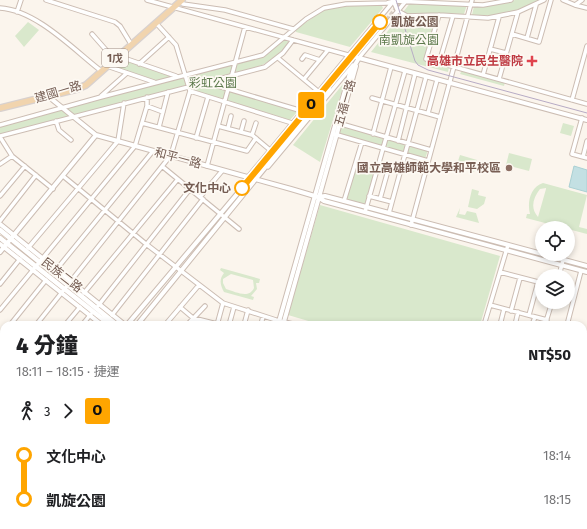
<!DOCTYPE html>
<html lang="zh-TW">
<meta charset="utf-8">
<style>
:root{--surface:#fff;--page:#f6f6f6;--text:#202124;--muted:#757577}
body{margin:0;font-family:"Fira Sans","Noto Sans TC",sans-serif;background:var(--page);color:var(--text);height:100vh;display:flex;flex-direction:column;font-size:15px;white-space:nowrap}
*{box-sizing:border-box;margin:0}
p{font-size:13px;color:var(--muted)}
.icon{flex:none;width:22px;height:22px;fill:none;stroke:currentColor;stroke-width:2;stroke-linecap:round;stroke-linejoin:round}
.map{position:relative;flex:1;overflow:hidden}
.details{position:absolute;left:0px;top:321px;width:587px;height:208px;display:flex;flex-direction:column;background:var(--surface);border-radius:12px 12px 0 0;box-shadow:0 2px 6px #0003}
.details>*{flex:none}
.badge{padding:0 8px;border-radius:3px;font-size:14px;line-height:26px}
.controls{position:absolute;left:535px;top:221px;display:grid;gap:8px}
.controls a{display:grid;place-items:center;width:40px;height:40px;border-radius:50%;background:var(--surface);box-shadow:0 2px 6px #0003;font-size:20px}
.map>.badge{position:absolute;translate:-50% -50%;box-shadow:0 0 0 2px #fff}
.legs{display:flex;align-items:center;gap:6px;height:44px;padding:0 16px;font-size:13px}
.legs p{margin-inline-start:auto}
.head{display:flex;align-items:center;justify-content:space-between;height:68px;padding:0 16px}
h1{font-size:22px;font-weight:800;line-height:30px}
ul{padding:0 16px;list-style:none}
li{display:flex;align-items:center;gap:14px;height:44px;font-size:15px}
li i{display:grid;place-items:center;width:6px;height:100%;margin:0 5px;background:currentColor}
li i::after{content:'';width:10px;height:10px;margin:-5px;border:3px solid;border-radius:50%;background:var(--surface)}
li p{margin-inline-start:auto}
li:first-child i{background:linear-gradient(#0000 50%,currentColor 0)}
li:last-child i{background:linear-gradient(currentColor 50%,#0000 0)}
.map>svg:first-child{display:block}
</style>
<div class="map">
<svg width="587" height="529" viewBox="0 0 587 529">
<rect width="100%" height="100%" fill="#fbf5ed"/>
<!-- green -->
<path fill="#d9e8cc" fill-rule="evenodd" d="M515,0H540C518,12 497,17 472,15L474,6L497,5Z
M411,2L467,5L464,14L439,13L425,60L449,67L448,72L371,52Z
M381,4L383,8L350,47L296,32L295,30L299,27L324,10L346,5Z
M28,22L39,30L24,47L15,36Z
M282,41H290C271,66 258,67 229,75L226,89L298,111L290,120L193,90L191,76L258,58L269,53Z
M117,57L173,77L156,81L108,66Z
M462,70L505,82L504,86L460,74Z
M184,76L186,86L0,134V126Z
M343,84H344L320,162L293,145Z
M563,123L574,126L571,136L560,133Z
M341,125L428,150L425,159L339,134Z
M509,153L532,159L529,171L506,165Z
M460,155L477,160L474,172L456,167Z
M357,163L376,168L365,205L346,199Z
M543,183L587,195L579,227L587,229V234L526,218L527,214H530C527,203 530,187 543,183ZM546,188V189L538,217C530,208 533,198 540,189Z
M472,189L479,191L478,195L486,197L484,204L477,209L468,207Z
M320,205L500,256L480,325H322L288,315Z
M460,208L459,214L465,215L467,211L476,213L479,223L456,217Z
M221,268L260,279L259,283H256L257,289L251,296L254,297L253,300L224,292C220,285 219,279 224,273L220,270ZM231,274L253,280L254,288C249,299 236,292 226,289L223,283V279Z"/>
<!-- water -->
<path fill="#c3e0e3" stroke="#aad0d3" d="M574,166L587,170V192L569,187Z"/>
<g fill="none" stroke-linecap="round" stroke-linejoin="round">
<!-- tertiary-tunnel -->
<path stroke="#d9cfc6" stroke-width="4" stroke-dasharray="4 2" stroke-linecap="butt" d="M327,87L349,62
M329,89L403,0"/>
<defs>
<path id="minor" d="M46,0L115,22L120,26L131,44
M147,0L359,58
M563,0L575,5L582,0
M183,4L225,10L293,29
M575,5L587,8
M0,8C36,10 73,49 100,70
M398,11L407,16L439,15L488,18L518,12L544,0
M17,12L21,0
M439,15L426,59L587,104
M92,34L114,59
M512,34L539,42L551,0
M527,38L536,5
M490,49L506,53
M118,56L176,76
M278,58L319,92
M302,59L305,55L320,60
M358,59L406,1
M439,63L453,16
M139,64L169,37
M107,66L154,82
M483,75L499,17
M304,79L328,50
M499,79L518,12
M208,83L302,111
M190,91L292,123
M101,96L127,73
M372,98L440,117
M572,100L587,46
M147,106L163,112
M428,113L437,80
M582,118L572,154L587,158
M56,121L59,130L71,140
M142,123L247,151L256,138
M338,123L431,150
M0,125L101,97L263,55L306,19L324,8L346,4L387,3L394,1L483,5L511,0
M218,126L252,135L270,150
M159,127L168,92
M228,128L231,116
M241,132L244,121
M334,134L428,161
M373,134L391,67
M252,135L256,123
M0,136L265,67L283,53L293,40
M0,137L12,156L53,189
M196,138L208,97
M398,141L415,74
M583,157L587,141
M0,164L12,156
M207,166L245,27
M163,167L239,229
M268,167L353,65
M63,176L146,244L223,303L276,320L297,325
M248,177L392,3
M0,196L25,166
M369,196L392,202
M200,197L222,171
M380,199L387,174
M344,201L362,142
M365,212L405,71
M389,213L426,77
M0,221L36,175
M411,225L472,0
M28,248L118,141L124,103
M56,270L153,151
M500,272L542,283
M559,276L563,260
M0,284L20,259
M84,293L178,179
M490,305L547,320
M98,306L190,189
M180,307L193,318L217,324
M0,310L135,146L147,106V97
M511,311L520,278
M112,315L203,199
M529,315L538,282
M10,325L46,280
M36,325L171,155L190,91L176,45L156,23
M65,325L80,307
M82,325L91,314
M165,325L199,285
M187,325L205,306
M217,325L223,303
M229,325L234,307
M244,325L248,310
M261,325L263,316
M484,325L508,245
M500,325L504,309
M515,325L518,312
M532,325L535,317
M545,325L552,302
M567,325L581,271
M0,337L4,332
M0,369L4,364
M583,378L587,379
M0,402L4,405
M583,412L587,397
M0,441L4,436
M583,460L587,446
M0,494L4,497
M583,494L587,495
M583,508L587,510
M40,525L45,529
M62,525L67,529
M499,525L513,529
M89,529L92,525
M116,529L119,525
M247,529L248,525
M266,529L267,525
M283,529L285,525
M304,529L305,525
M323,529L324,525
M343,529L344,525
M359,529L360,525
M564,529L566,525
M579,529L580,525"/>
<path id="tertiary" d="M393,0L398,11
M404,0L406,1
M359,58L587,120
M49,97L96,135L291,189L318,197L324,201L587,272
M318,197L325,196L344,201L587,266
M0,224L125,325
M0,244L102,325
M0,252L96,135
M127,325L327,87
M137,325L329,89
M278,325L350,73L359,58
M283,325L356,66
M583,350L587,335
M583,469L587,470
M583,476L587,477
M0,481L4,476
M0,492L4,487
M0,523L7,529
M165,525L181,529
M222,525L237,529
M379,526L391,529
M147,529L149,525
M464,529L465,525
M532,529L533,525
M548,529L549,525"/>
<path id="secondary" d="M0,230L117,325
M0,238L110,325
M181,525L197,529
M203,525L219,529
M152,529L157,525
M159,529L163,525
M537,529L538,525
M542,529L544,525"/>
<path id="primary" d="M0,108L77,89L86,85L182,0"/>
</defs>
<!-- minor casing -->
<use href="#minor" stroke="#ccbdb3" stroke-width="5.5"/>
<!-- tertiary casing -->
<use href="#tertiary" stroke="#ccbdb3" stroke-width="6"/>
<!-- secondary casing -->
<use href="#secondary" stroke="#cebdb1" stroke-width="6"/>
<!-- primary casing -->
<use href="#primary" stroke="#d8d1cf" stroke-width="8"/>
<!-- minor -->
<use href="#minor" stroke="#fff" stroke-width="3.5"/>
<!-- tertiary -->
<use href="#tertiary" stroke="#fff" stroke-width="4"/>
<!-- secondary -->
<use href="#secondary" stroke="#fff" stroke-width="4.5"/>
<!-- primary -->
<use href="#primary" stroke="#f1d4ae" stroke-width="5.5"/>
<!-- tram -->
<path stroke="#b7abc5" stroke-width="1" d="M396,0L415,61L418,65L428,70L587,113"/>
</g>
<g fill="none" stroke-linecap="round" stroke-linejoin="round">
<defs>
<path id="line-1" d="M242,188L380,22"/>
</defs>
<!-- line-1 casing -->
<use href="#line-1" stroke="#fff" stroke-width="9"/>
<!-- line-1 -->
<use href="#line-1" stroke="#ffa500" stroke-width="6"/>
</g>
<!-- markers -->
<g fill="#fff" stroke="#ffa500" stroke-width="2">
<circle cx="380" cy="22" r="7"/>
<circle cx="242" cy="188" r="7"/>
</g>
<path fill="#e0444e" stroke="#fdf9f3" stroke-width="1.5" d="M530 55h4v4h4v4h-4v4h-4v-4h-4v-4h4z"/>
<circle fill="#8d6e63" stroke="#fdf9f3" stroke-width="1.5" cx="509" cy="168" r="4"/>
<g text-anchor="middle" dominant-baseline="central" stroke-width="3.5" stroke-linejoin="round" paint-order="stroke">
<!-- shield labels -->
<rect fill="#fdf9f3" stroke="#9d8b82" stroke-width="1" x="102" y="49" width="26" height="18" rx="3"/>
<g font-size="11" font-weight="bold" fill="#745c52">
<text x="115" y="58">1戊</text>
</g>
<!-- stop labels -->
<g font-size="12" font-weight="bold" fill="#745c52" stroke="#fdf9f3" text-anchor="start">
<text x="391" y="22">凱旋公園</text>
<text x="231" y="188" text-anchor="end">文化中心</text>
</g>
<!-- park labels -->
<g font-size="12" fill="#5b784b" stroke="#fdf9f3">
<text x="409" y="40">南凱旋公園</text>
<text x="213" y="83">彩虹公園</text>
</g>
<!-- health labels -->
<g font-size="12" font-weight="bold" fill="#be3a42" stroke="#fdf9f3" text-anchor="end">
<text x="523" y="61">高雄市立民生醫院</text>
</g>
<!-- street labels -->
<g font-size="12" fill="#745c52" stroke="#fdf9f3">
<text transform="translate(58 92) rotate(-17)">建國一路</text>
<text transform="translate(345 103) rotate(-74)">五福一路</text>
<text transform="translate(178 158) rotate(15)">和平一路</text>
<text transform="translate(62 275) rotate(38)">民族二路</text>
</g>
<!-- education labels -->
<g font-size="12" font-weight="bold" fill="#785e54" stroke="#fdf9f3" text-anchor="end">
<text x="501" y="168">國立高雄師範大學和平校區</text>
</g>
</g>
</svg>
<div class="controls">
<a><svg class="icon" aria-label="locate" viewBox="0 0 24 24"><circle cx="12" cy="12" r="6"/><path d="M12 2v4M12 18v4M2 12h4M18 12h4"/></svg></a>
<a><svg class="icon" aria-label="layers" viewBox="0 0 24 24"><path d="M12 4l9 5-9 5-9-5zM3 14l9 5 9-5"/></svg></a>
</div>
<b class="badge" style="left:311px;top:105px;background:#ffa500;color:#111">O</b>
<section class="details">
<div class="head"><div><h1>4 分鐘</h1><p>18:11 – 18:15 · 捷運</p></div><b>NT$50</b></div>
<div class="legs"><svg class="icon" aria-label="walk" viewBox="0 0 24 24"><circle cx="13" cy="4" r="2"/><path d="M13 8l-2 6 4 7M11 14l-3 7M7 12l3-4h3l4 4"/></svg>3<svg class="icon" aria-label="forward" viewBox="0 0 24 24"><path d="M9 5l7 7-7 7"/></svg><b class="badge" style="background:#ffa500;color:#111">O</b></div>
<ul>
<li><i style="color:#ffa500"></i><b>文化中心</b><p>18:14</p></li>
<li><i style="color:#ffa500"></i><b>凱旋公園</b><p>18:15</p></li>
</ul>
</section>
</div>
